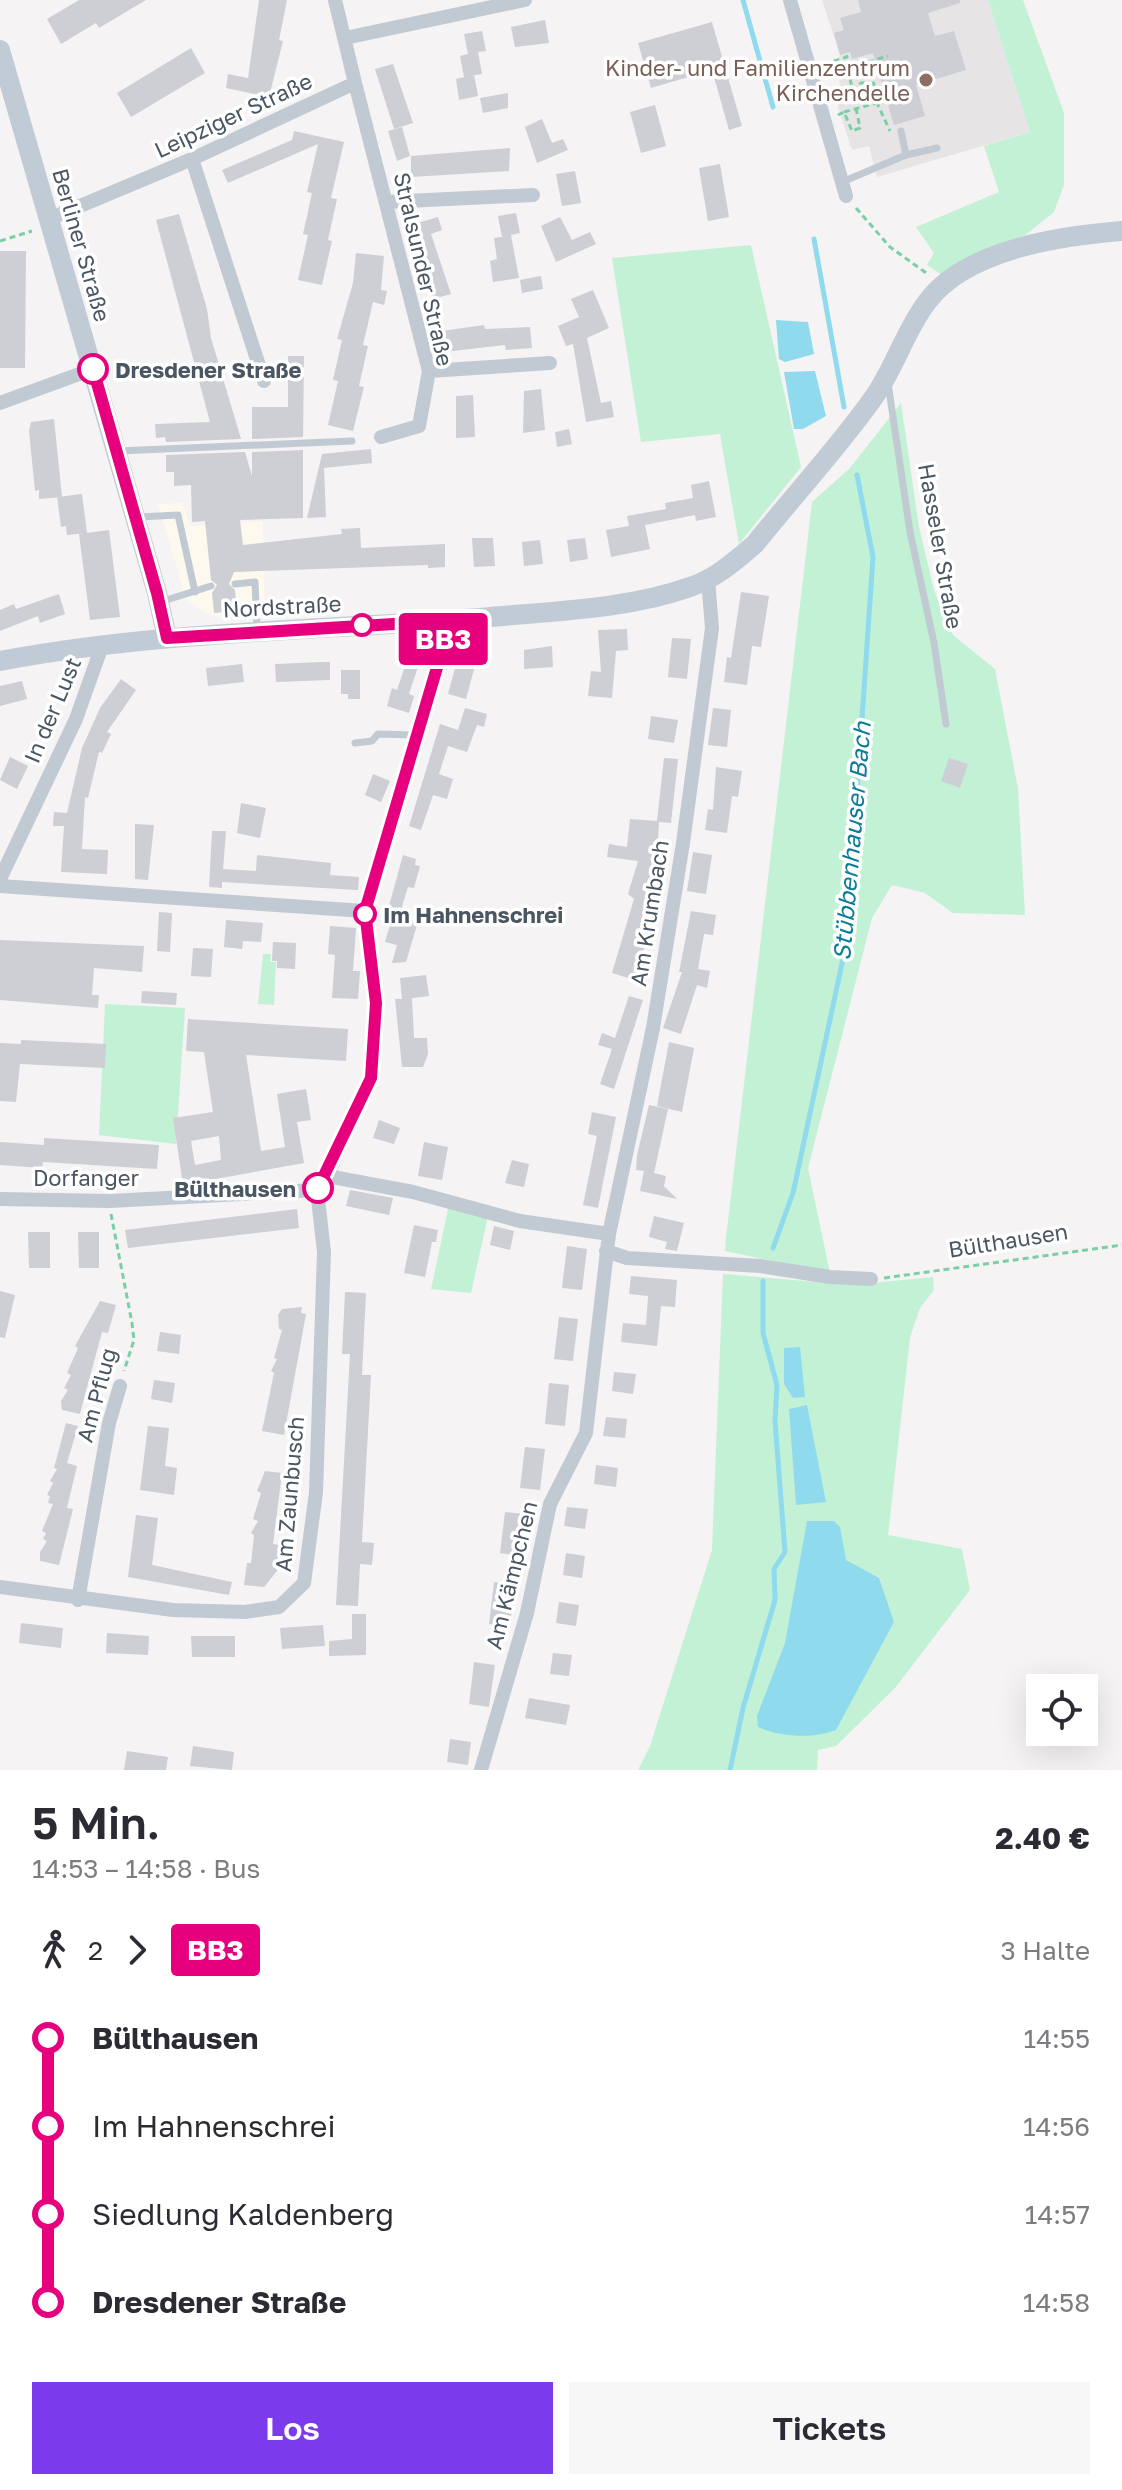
<!DOCTYPE html>
<html lang="de">
<meta charset="utf-8">
<style>
:root{--surface:#fff;--page:#f7f7f7;--text:#2b2b33;--muted:#7c7c81;--accent:#7c3aed}
body{margin:0;font-family:"Golos Text",sans-serif;background:var(--page);color:var(--text);height:100vh;display:flex;flex-direction:column;font-size:30px;white-space:nowrap}
*{box-sizing:border-box;margin:0}
p{font-size:26px;color:var(--muted)}
.icon{flex:none;width:44px;height:44px;fill:none;stroke:currentColor;stroke-width:2;stroke-linecap:round;stroke-linejoin:round}
.map{position:relative;height:1770px;overflow:hidden}
.side{display:flex;flex-direction:column;background:var(--surface);flex:1}
.side>*{flex:none}
.badge{padding:0 16px;border-radius:6px;font-size:28px;line-height:52px}
.buttons{position:absolute;left:1026px;top:1674px;display:grid;gap:16px}
.buttons a{display:grid;place-items:center;width:72px;height:72px;border-radius:0px;background:var(--surface);box-shadow:0 8px 32px #0002;font-size:40px}
.map>.badge{position:absolute;translate:-50% -50%;box-shadow:0 0 0 4px #fff}
.legs{display:flex;align-items:center;gap:12px;height:88px;padding:0 32px;font-size:26px}
.legs p{margin-inline-start:auto}
.headline{display:flex;align-items:center;justify-content:space-between;height:136px;padding:0 32px}
h1{font-size:44px;font-weight:600;line-height:60px}
.primary-button{display:flex;gap:16px;margin-top:auto;padding:16px 32px}
.primary-button a{flex:1;height:92px;border-radius:0px;background:var(--accent);color:#fff;font-size:32px;font-weight:600;line-height:92px;text-align:center}
.primary-button a+a{background:var(--page);color:var(--text)}
ul{padding:0 32px;list-style:none}
li{display:flex;align-items:center;gap:28px;height:88px;font-size:30px}
li i{display:grid;place-items:center;width:12px;height:100%;margin:0 10px;background:currentColor}
li i::after{content:'';width:20px;height:20px;margin:-10px;border:6px solid;border-radius:50%;background:var(--surface)}
li p{margin-inline-start:auto}
li:first-child i{background:linear-gradient(#0000 50%,currentColor 0)}
li:last-child i{background:linear-gradient(currentColor 50%,#0000 0)}
.map>svg:first-child{display:block}
</style>
<div class="map">
<svg width="1122" height="1770" viewBox="0 0 1122 1770">
<rect width="100%" height="100%" fill="#f5f3f3"/>
<!-- commercial -->
<path fill="#fdf9ef" d="M183,503L190,526L263,521L265,614L219,617L206,614L186,599L158,504Z"/>
<!-- education -->
<path fill="#e6e4e5" d="M822,0H988L1030,132L877,177L869,146L852,150L835,98L843,96L835,65L840,55Z"/>
<!-- green -->
<path fill="#c3f1d5" d="M988,0H1023L1064,113V185L1054,212L1023,237L942,275L927,265L934,253L916,227L999,192L984,146L1030,132Z
M751,245L801,467L739,544L720,434L641,442L612,258Z
M901,403L919,527L934,590L953,635L995,669L1018,789L1025,915L953,913L925,893L892,885L872,918L808,1168L830,1273L725,1251L726,1238L812,502L850,468Z
M263,954H271L270,962H276L274,1005L258,1004Z
M105,1004L185,1008L176,1144L99,1135Z
M449,1205L488,1216L471,1293L431,1289Z
M723,1274L851,1285L933,1277L934,1290L920,1308L910,1337L888,1535L962,1549L970,1590L895,1688L836,1746L818,1750L817,1770H638L650,1746L712,1550Z"/>
<!-- water -->
<path fill="#90daee" d="M776,320L808,322L814,354L785,362L779,359Z
M815,371L826,416L803,429H794L784,372Z
M800,1347L805,1397L793,1398L784,1384V1348Z
M807,1405L826,1502L796,1505L789,1409Z
M807,1521H834L840,1527L846,1560L879,1578L894,1622L836,1730C813,1739 780,1737 758,1727L757,1716L785,1643Z"/>
<g fill="none" stroke-linecap="round" stroke-linejoin="round">
<!-- stream -->
<path stroke="#90daee" stroke-width="5" d="M743,0L773,107
M814,239L844,407
M773,1248L793,1193L847,940L873,557L857,475
M730,1770L743,1708L775,1600L774,1569L785,1552L775,1421L777,1385L763,1333V1281"/>
</g>
<!-- building -->
<path fill="#cdcfd5" fill-rule="evenodd" d="M79,0H146L99,28L96,23L61,44L47,19Z
M259,0H287L279,40L283,41L269,97L226,88L228,74L248,78Z
M858,0H960V3L928,13L935,36L954,31L966,70L916,85L925,116L894,125L873,53L852,59L850,52L840,55L834,33L844,30L840,18L861,12Z
M545,20L549,43L515,47L511,27Z
M712,22L742,126L729,130L712,70L651,88L638,43Z
M482,31L486,51L478,52L482,74L464,77L460,56L468,54L464,34Z
M191,48L205,73L131,117L117,93Z
M393,64L413,123L394,129L375,69Z
M474,75L478,96L459,100L456,79Z
M508,93V108L483,113L480,98Z
M655,105L666,146L641,153L630,112Z
M542,119L552,143L563,139L568,150L537,163L525,127Z
M402,127L410,156L397,161L388,131Z
M294,131L344,142L331,198L337,199L328,240L332,241L322,285L298,280L308,235L303,234L312,193L307,192L318,144L228,183L222,170L292,140Z
M510,148L509,171L411,177V156Z
M720,164L729,217L708,221L699,168Z
M575,171L581,203L562,206L556,174Z
M516,213L520,233L511,235L519,278L493,282L490,261L497,259L494,238L507,236L502,237L498,216Z
M179,214L207,309L211,338L241,439L166,442L165,437L156,438L155,424L210,422L156,220Z
M438,217L442,230L431,234L451,294L433,299L417,260L411,225Z
M560,217L572,240L590,232L596,244L556,262L541,226Z
M0,251H26L25,368H0Z
M356,253L384,256L381,290L387,291L384,305L373,302L363,345L368,346L359,386L364,387L353,431L328,425L338,381L333,380L342,340L337,339L353,283Z
M541,276L543,289L522,293L520,280Z
M593,290L609,328L587,338L601,403L611,401L614,417L586,422L573,344L566,346L558,326L579,317L571,299Z
M484,325L485,329L530,327L532,348L506,350L505,345L444,352L442,331Z
M288,356H304L303,437L252,439V407H288Z
M541,389L545,430L523,433L524,391Z
M473,395L475,437L456,438V396Z
M54,419L62,497L39,499V490L35,491L29,431L31,422Z
M569,429L572,444L557,447L555,432Z
M371,449L372,463L324,468L326,517L307,518L322,454Z
M303,450V518L240,520L243,545L342,534L341,529L360,528L361,548L445,544V567L428,568V565L234,572L229,584L235,590L237,611L214,613L212,593L217,585L211,580L205,521L192,522L191,485L174,486V472H166V455L245,452L252,476V452Z
M709,481L716,517L696,521L695,515L645,525L650,549L611,557L606,530L629,526L627,516L666,509L665,503L693,498L691,485Z
M82,494L87,533L67,535L66,526L61,527L57,497Z
M109,530L120,617L90,620L79,534Z
M472,538H493L495,566L474,567Z
M585,538L588,559L570,562L567,540Z
M540,540L543,564L524,566L522,542Z
M741,592L769,596L761,647L752,646L747,685L724,682L727,657L731,658Z
M59,594L65,614L40,623L38,616L0,631V610L14,604L16,609Z
M627,629L628,650L616,651L612,698L588,696L591,671L601,672L598,630Z
M672,638L691,639L687,679L668,677Z
M552,646L553,667L524,669V650Z
M410,651L422,655L409,694L414,696L409,713L387,706L392,688L397,690Z
M458,657L476,662L466,699L448,694Z
M323,662H330V680L276,682L275,664Z
M242,664L244,682L208,686L206,668Z
M341,670H360V699H348V694H341Z
M121,679L136,690L107,732L111,734L102,753L99,752L88,798L85,797L82,849L108,850L107,874L61,872L64,826H53L54,812L67,813L82,748L100,708Z
M22,681L27,699L0,706V686Z
M465,708L487,714L484,727L477,725L467,752L448,746L439,774L453,779L447,799L433,795L421,830L409,826L440,724L458,730Z
M713,708L731,710L727,747L708,745Z
M651,716L678,720L674,743L648,739Z
M10,757L28,766L17,789L0,780Z
M664,758L678,759L671,823L659,822L656,876L664,878L635,980L612,973L634,899L628,894L638,861L607,857L609,844L627,847L630,819L657,821Z
M949,758L968,764L960,788L941,781Z
M716,767L742,771L738,797L732,796L727,833L705,830L708,809L713,810Z
M373,774L390,781L381,802L365,795Z
M241,803L266,808L260,838L237,833Z
M135,824L154,825L148,880L135,879Z
M212,831H226L223,869L256,871L257,855L331,863L330,875L359,877L358,890L222,882V888L209,887Z
M693,852L712,855L706,894L687,891Z
M403,855L416,859L415,865L420,866L414,888L408,887L399,916L417,925L406,962L392,963L397,945L385,942L393,914L387,913Z
M691,911L716,915L713,935L704,934L698,969L710,971L707,988L697,985L681,1034L663,1028L682,972H679Z
M159,912L172,913L170,952L157,951Z
M226,920L263,923L261,942L243,941L242,949L224,947Z
M330,926L356,928L353,971H360L358,999L332,998L335,955L328,954Z
M0,940L144,946L142,972L94,968L92,995H99L98,1008L0,1000Z
M273,942L296,943L295,969L277,968V961H272Z
M193,948L213,949L211,977L191,976Z
M426,975L429,996L405,999L412,998L414,1038H427L428,1054L423,1067H402L395,999H402L400,978Z
M142,991L177,993L176,1005L141,1003Z
M629,996L643,1000L614,1089L600,1084L612,1049L598,1045L602,1033L615,1038Z
M188,1019L348,1029L346,1061L246,1055L261,1151L285,1147L277,1094L306,1089L311,1120L297,1122L304,1163L183,1185L173,1118L213,1112L204,1052L186,1051ZM219,1136L221,1160L195,1165L191,1141Z
M21,1040L106,1044L105,1068L20,1064L16,1102L0,1101V1043L21,1044Z
M669,1042L694,1048L682,1112L657,1106Z
M649,1105L668,1109L654,1173L666,1176L664,1186L677,1199L640,1191L644,1171L636,1170L637,1155Z
M592,1112L616,1117L598,1208L583,1205L597,1136L588,1134Z
M379,1120L400,1128L394,1144L373,1138Z
M44,1138L159,1145L157,1169L43,1162L42,1168L0,1165V1142L44,1145Z
M424,1142L448,1147L442,1180L418,1176Z
M512,1160L529,1164L524,1187L505,1183Z
M350,1190L393,1198L389,1215L346,1206Z
M297,1209L299,1228L128,1248L125,1230Z
M654,1216L684,1223L677,1251L665,1249L667,1242L649,1237Z
M414,1225L438,1230L436,1242H432L425,1277L404,1273Z
M494,1226L514,1231L510,1250L490,1245Z
M28,1232H50V1268H29Z
M78,1232H99V1268H79Z
M567,1246L587,1249L582,1290L562,1288Z
M631,1276L677,1280L675,1307L661,1306L657,1346L621,1342L623,1323L646,1325L648,1296L629,1294Z
M0,1291L15,1295L5,1338L0,1337Z
M345,1292L366,1293L362,1375H371L362,1542L374,1543L372,1565L360,1564L358,1606L336,1605L350,1354H342Z
M100,1301L116,1305L108,1333L102,1332L80,1414L62,1410L61,1401L68,1390L64,1388L71,1375L67,1373L78,1348L75,1346Z
M302,1307L301,1313L306,1314L284,1435L262,1431L274,1373L271,1371L277,1359L274,1358L282,1330L279,1329L278,1315L282,1309Z
M559,1317L578,1319L573,1361L554,1359Z
M160,1332L181,1335L179,1354L157,1351Z
M614,1372L636,1374L633,1394L612,1391Z
M154,1380L175,1383L172,1403L151,1399Z
M549,1383L569,1385L565,1426L545,1424Z
M606,1417L627,1419L625,1438L603,1436Z
M66,1423L78,1426L67,1463L77,1466L67,1508L73,1509L59,1565L40,1561V1552L47,1541L43,1539L46,1533L42,1531L53,1504L48,1503L50,1496L47,1495L53,1483L50,1481L57,1469L54,1468Z
M148,1426L169,1428L165,1466L177,1468L174,1495L140,1490Z
M525,1447L545,1449L540,1490L520,1488Z
M596,1465L618,1468L616,1487L594,1484Z
M265,1471L282,1473L273,1544L279,1545L277,1571L264,1587L244,1585L247,1563H251L254,1535L251,1533L258,1521L253,1519L261,1493L257,1491Z
M567,1507L588,1509L585,1529L564,1526Z
M505,1512L525,1514L520,1556L500,1553Z
M136,1515L158,1518L152,1565L232,1582L229,1595L128,1577Z
M566,1553L585,1556L582,1578L563,1575Z
M494,1582L515,1585L510,1626L489,1624Z
M559,1602L579,1605L576,1626L556,1623Z
M352,1614H366V1655L329,1656V1641L352,1639Z
M21,1623L63,1628L61,1648L19,1643Z
M323,1625L325,1646L282,1649L280,1628Z
M107,1633L149,1636L148,1655L106,1653Z
M191,1636H235V1657H192Z
M553,1653L572,1655L569,1676L550,1674Z
M474,1662L495,1665L489,1707L469,1704Z
M529,1698L570,1705L566,1725L525,1718Z
M450,1739L471,1742L468,1765L447,1762Z
M193,1746L234,1752L232,1770L190,1766Z
M127,1751L168,1757L166,1770H124Z"/>
<g fill="none" stroke-linecap="round" stroke-linejoin="round">
<!-- path -->
<path stroke="#7ad0a6" stroke-width="3" stroke-dasharray="6 4" stroke-linecap="butt" d="M870,62L877,103L890,131
M824,64L847,57L846,53
M844,112L877,103
M838,115L844,112L852,131L860,128L849,73L854,71L860,83H864L862,64L888,56
M856,208L890,247L929,275
M0,241L32,231
M111,1214L132,1323L134,1340L124,1371
M884,1278L1122,1245"/>
<!-- service -->
<path stroke="#c1cad2" stroke-width="7" d="M901,131L906,155
M842,182L906,155L937,148
M888,383L910,532L934,643L946,724
M118,451L352,441
M139,517L178,515L195,592
M235,584L255,582L257,629
M160,602L211,586
M355,743L372,741L378,734L415,735"/>
<!-- minor -->
<path stroke="#c1cad2" stroke-width="14" d="M790,0L846,196
M345,38L525,0
M355,83L429,371L419,426L381,437
M192,159L264,381
M386,202L533,195
M49,219L192,159L355,83L335,0
M429,371L550,363
M0,403L93,369
M0,879L76,719L102,646
M0,886L365,911
M327,1176L413,1192L520,1221L609,1234
M317,1190L327,1176L371,1078L376,1003L365,911L441,654L442,621
M0,1199L110,1201L317,1190
M606,1251L627,1258L760,1266L830,1277L871,1279
M0,1587L173,1610L245,1612L279,1607L304,1583L316,1492L324,1252L317,1190
M78,1600L109,1423L120,1386
M481,1770L527,1613L550,1504L586,1433L609,1234L653,1028L683,843L712,628L708,579"/>
<!-- secondary -->
<path stroke="#c1cbd6" stroke-width="20" d="M0,50L157,593L167,638
M0,661C162,630 327,631 491,617C556,611 628,609 690,587C715,579 735,561 755,544C794,495 838,448 874,397C895,367 905,331 927,302C966,249 1061,236 1122,231"/>
</g>
<g fill="none" stroke-linecap="round" stroke-linejoin="round">
<defs>
<path id="line-1" d="M93,369L157,593L167,638L442,621L441,654L365,911L376,1003L371,1078L318,1188"/>
</defs>
<!-- line-1 casing -->
<use href="#line-1" stroke="#fff" stroke-width="18"/>
<!-- line-1 -->
<use href="#line-1" stroke="#e6007e" stroke-width="12"/>
</g>
<!-- markers -->
<circle fill="#8d6e63" stroke="#fff" stroke-width="3" cx="926" cy="80" r="8"/>
<g fill="#fff" stroke="#e6007e" stroke-width="4">
<circle cx="93" cy="369" r="14"/>
<circle cx="362" cy="625" r="10"/>
<circle cx="365" cy="914" r="10"/>
<circle cx="318" cy="1188" r="14"/>
</g>
<g text-anchor="middle" dominant-baseline="central" stroke-width="7" stroke-linejoin="round" paint-order="stroke">
<!-- education labels -->
<g font-size="22" fill="#785e54" stroke="#fff" text-anchor="end">
<text x="910" y="67">Kinder- und Familienzentrum<tspan x="910" dy="25">Kirchendelle</tspan></text>
</g>
<!-- street labels -->
<g font-size="22" fill="#4a5661" stroke="#fff">
<text transform="translate(233 115) rotate(-25)">Leipziger Straße</text>
<text transform="translate(82 245) rotate(74)">Berliner Straße</text>
<text transform="translate(424 269) rotate(77)">Stralsunder Straße</text>
<text transform="translate(941 546) rotate(80)">Hasseler Straße</text>
<text transform="translate(282 606) rotate(-3)">Nordstraße</text>
<text transform="translate(52 710) rotate(-67)">In der Lust</text>
<text transform="translate(649 913) rotate(-81)">Am Krumbach</text>
<text x="86" y="1177">Dorfanger</text>
<text transform="translate(1008 1240) rotate(-9)">Bülthausen</text>
<text transform="translate(96 1395) rotate(-75)">Am Pflug</text>
<text transform="translate(289 1494) rotate(-85)">Am Zaunbusch</text>
<text transform="translate(511 1575) rotate(-76)">Am Kämpchen</text>
</g>
<!-- stop labels -->
<g font-size="22" font-weight="bold" fill="#4a5661" stroke="#fff" text-anchor="start">
<text x="115" y="369">Dresdener Straße</text>
<text x="383" y="914">Im Hahnenschrei</text>
<text x="296" y="1188" text-anchor="end">Bülthausen</text>
</g>
<!-- water labels -->
<g font-size="24" font-style="italic" fill="#0c7c9b" stroke="#fff">
<text transform="translate(851 841) rotate(-85)">Stübbenhauser Bach</text>
</g>
</g>
</svg>
<div class="buttons">
<a><svg class="icon" aria-label="locate" viewBox="0 0 24 24"><circle cx="12" cy="12" r="6"/><path d="M12 2v4M12 18v4M2 12h4M18 12h4"/></svg></a>
</div>
<b class="badge" style="left:443px;top:639px;background:#e6007e;color:#fff">BB3</b>
</div>
<section class="side">
<div class="headline"><div><h1>5 Min.</h1><p>14:53 – 14:58 · Bus</p></div><b>2.40 €</b></div>
<div class="legs"><svg class="icon" aria-label="walk" viewBox="0 0 24 24"><circle cx="13" cy="4" r="2"/><path d="M13 8l-2 6 4 7M11 14l-3 7M7 12l3-4h3l4 4"/></svg>2<svg class="icon" aria-label="forward" viewBox="0 0 24 24"><path d="M9 5l7 7-7 7"/></svg><b class="badge" style="background:#e6007e;color:#fff">BB3</b><p>3 Halte</p></div>
<ul>
<li><i style="color:#e6007e"></i><b>Bülthausen</b><p>14:55</p></li>
<li><i style="color:#e6007e"></i><span>Im Hahnenschrei</span><p>14:56</p></li>
<li><i style="color:#e6007e"></i><span>Siedlung Kaldenberg</span><p>14:57</p></li>
<li><i style="color:#e6007e"></i><b>Dresdener Straße</b><p>14:58</p></li>
</ul>
<div class="primary-button"><a>Los</a><a>Tickets</a></div>
</section>
